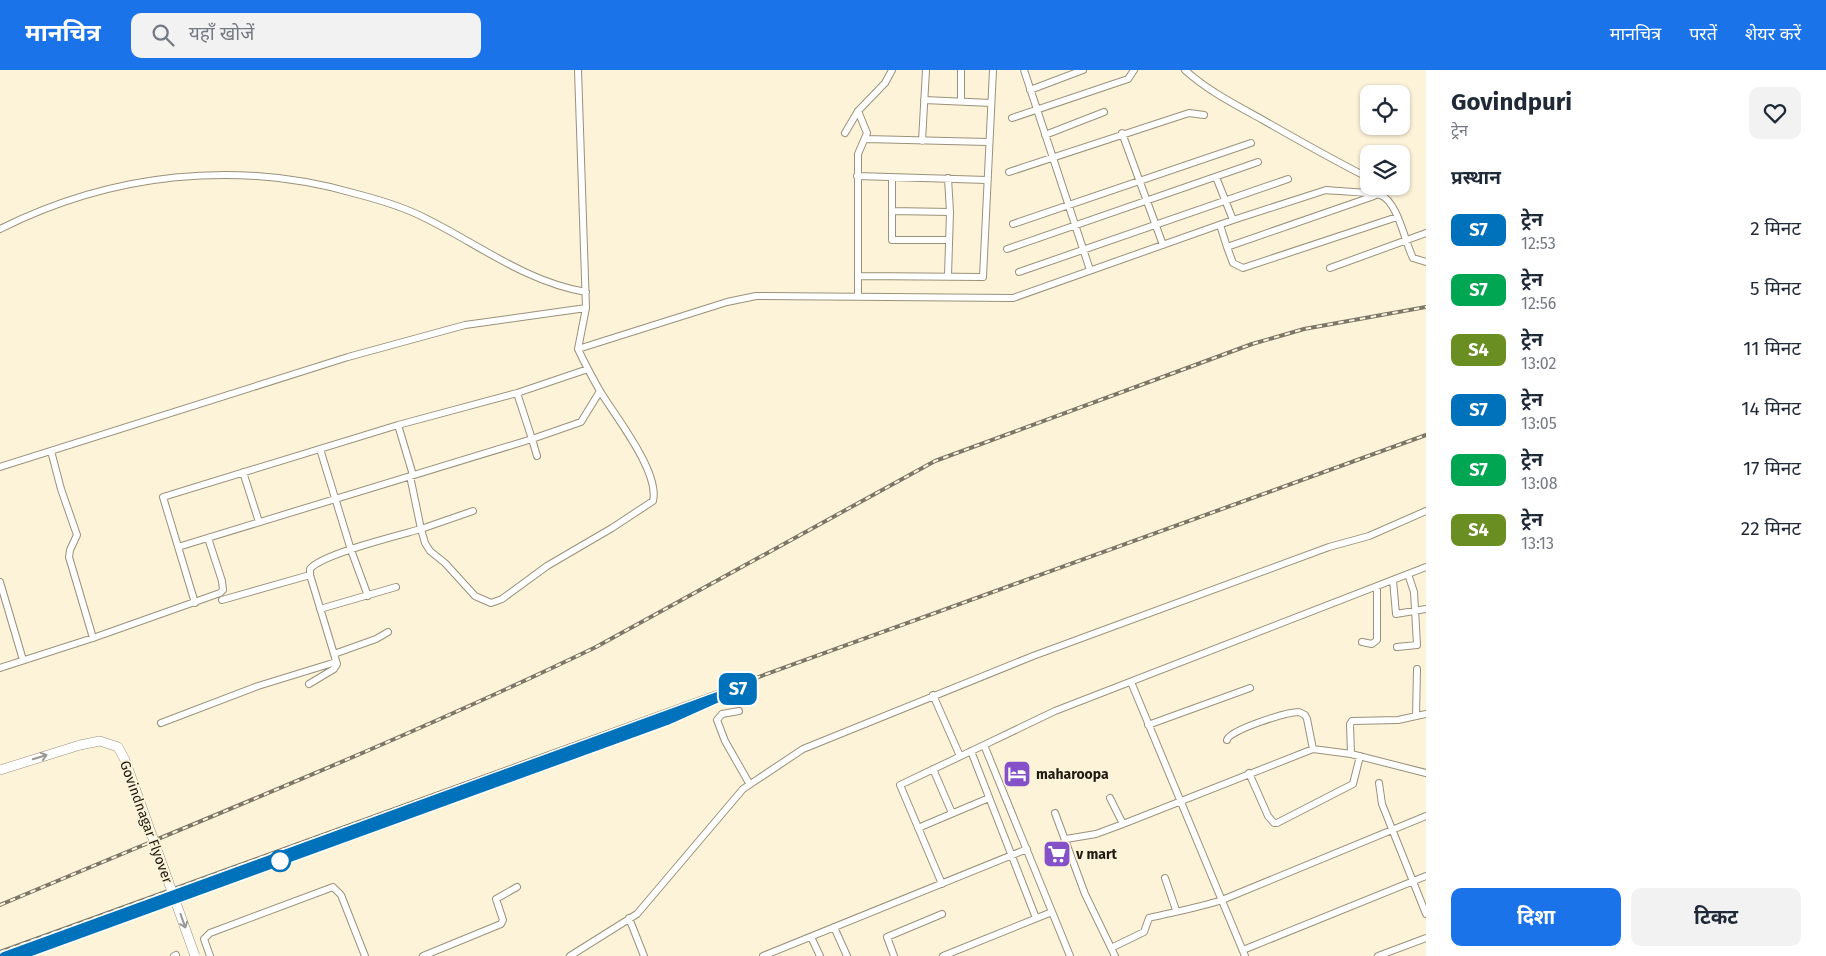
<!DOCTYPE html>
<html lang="hi">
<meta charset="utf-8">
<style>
:root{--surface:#fff;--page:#f2f2f3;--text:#1f2937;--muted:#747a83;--accent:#1a73e8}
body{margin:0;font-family:"Fira Sans","Noto Sans Devanagari",sans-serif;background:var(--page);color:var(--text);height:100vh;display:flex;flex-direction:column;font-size:19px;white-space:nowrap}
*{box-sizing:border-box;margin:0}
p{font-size:16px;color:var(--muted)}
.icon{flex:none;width:28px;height:28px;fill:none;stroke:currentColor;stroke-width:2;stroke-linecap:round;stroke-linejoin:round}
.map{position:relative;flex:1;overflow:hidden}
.sheet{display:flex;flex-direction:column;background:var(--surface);width:400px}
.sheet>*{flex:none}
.badge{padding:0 10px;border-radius:8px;font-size:18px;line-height:32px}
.tools{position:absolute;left:1360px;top:15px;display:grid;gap:10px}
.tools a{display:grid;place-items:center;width:50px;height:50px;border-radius:10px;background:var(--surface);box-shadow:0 1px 4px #0004;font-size:25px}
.map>.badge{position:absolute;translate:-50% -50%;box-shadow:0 0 0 2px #fff}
h2{padding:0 25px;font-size:19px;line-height:45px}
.round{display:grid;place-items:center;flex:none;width:52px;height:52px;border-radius:10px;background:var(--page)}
.overview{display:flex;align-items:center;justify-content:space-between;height:85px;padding:0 25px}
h1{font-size:24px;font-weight:700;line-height:38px}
.primary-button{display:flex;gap:10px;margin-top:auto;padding:10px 25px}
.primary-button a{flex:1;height:58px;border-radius:10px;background:var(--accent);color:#fff;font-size:20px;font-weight:700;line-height:58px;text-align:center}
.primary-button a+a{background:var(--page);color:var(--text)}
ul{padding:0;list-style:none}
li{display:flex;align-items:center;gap:15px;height:60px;padding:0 25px}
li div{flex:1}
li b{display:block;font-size:19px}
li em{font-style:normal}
li .badge{min-width:55px;font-weight:700;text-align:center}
header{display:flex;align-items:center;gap:30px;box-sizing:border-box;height:70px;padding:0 25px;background:var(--accent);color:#fff}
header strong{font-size:24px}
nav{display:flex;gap:28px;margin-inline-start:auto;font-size:18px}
.search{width:350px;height:45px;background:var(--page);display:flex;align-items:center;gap:12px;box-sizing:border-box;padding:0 18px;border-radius:10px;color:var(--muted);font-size:19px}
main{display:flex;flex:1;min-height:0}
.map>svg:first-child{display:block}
</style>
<header>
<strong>मानचित्र</strong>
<div class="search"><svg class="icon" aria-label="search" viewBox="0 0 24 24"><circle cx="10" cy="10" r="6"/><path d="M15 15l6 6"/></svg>यहाँ खोजें</div>
<nav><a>मानचित्र</a><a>परतें</a><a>शेयर करें</a></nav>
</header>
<main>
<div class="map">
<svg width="1426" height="886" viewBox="0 0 1426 886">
<rect width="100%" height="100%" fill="#fdf3d9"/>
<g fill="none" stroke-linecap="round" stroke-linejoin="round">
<defs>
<path id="street" d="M1024,0L1090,200
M1185,0C1208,21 1236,35 1263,50C1298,70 1333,90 1369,108
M1030,20L1083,0
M924,30L991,33
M961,31V0
M1012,48L1128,9L1134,0
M845,63L858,41L885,13L892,0
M1122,63L1163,175
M1045,65L1104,42
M866,69L988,72
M922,71L926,0
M1009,102L1189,43L1204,45
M857,106L987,110
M892,107V170H949
M1216,107L1233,150
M948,108L950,142
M1377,116L1383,126
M892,141L950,142L948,206
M1013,154L1251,73
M1220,155L1227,177L1374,126
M0,159C112,103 237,89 357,124C380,130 404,137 425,148C478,174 526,212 586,222
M1227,177L1233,193L1243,198L1397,147
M1007,179L1258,92
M1330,198L1426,163
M1019,202L1288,109
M859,206L983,207L993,0
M858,226V84L867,63L858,41
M586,238L578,279L727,232L756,226L1013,228L1233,150L1326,120C1343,122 1364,121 1380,125C1398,131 1405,173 1413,188L1426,192
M398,355L413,405
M320,379L351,480L368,526
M51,381L61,419L77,465L70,480L69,487L93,568
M537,386L532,369L581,352L600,321
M0,397L348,287L465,255L586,238L578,0
M243,402L259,452
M473,441L421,459L425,473L430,481L445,493L475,526L491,533L502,529L547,496L612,458L653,431C660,402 615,346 600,321C592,307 585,294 578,279
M178,477L532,369L517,323
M1393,510L1396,544L1426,539
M0,512L23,590
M222,530L310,505
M195,533L163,427L398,355L517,323L588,299
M320,539L396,517
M1362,572L1372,574L1377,570V516
M1397,577L1417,575L1414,522L1408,504
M334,584L376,569L388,562
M0,598L93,568L220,523L223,520L222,511L208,468
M1131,612L1245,886
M309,614L334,599L337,594L310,505V499C321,484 400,465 421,459L410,406
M933,625L960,686
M739,641L722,644L717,650L725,671L749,713
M1416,646L1417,599
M161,653L258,616L336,592
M1148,655L1250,618
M1227,670C1229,660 1287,642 1299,642L1305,645L1307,649L1313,679
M971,681L1036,848
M1351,684L1350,654L1352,651L1398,650L1426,644
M933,699L952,743
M1249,703L1268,746L1274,753H1277L1353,714L1360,686
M1379,713L1382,734L1426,844
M1110,728L1123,754
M1055,743L1085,824L1115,886
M918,758L989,728
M1066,769L1096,764L1123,754L1313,679L1351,684L1426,703
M1165,808L1176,840
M942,814L900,715L984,675
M629,848L644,886
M834,857L847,886
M811,867L820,886
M1111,878L1144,862L1149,848C1174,842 1197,838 1222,830L1426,746
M1243,880L1426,806
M174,886L176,885
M210,886L204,869L210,863L333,817L341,825L365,886
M423,886L501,854L503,850L496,829L517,817
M570,886L637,844L743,719L803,679L1033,586L1329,477L1369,466L1426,441
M763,886L1027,779
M894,886L887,867L942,844
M943,886L1052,842
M1070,886L984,675L1055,641L1426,497
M1378,886L1426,868"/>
<path id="secondary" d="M0,700L80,675"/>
</defs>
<!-- street casing -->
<use href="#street" stroke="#9a917a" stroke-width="8"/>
<!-- secondary casing -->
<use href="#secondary" stroke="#9a917a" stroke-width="10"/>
<!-- street -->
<use href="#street" stroke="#fff" stroke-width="6"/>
<!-- secondary -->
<use href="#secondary" stroke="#fff" stroke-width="9"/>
<defs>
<path id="rail" d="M0,835C199,751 401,671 596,577L935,391L1252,274L1304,259L1426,237
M0,882L1426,365
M20,886L667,651L706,633"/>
</defs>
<!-- rail casing -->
<use href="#rail" stroke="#7c7666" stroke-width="4"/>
<!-- rail -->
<use href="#rail" stroke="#fdf3d9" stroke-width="2" stroke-dasharray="5.5" stroke-linecap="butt"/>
<defs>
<path id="secondary-bridge" d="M80,675L100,671L118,677L125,690L195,886"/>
</defs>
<!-- secondary-bridge casing -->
<use href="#secondary-bridge" stroke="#9a917a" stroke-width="10" stroke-linecap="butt"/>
<!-- secondary-bridge -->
<use href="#secondary-bridge" stroke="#fff" stroke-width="9"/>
</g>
<!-- one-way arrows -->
<defs><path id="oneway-shaft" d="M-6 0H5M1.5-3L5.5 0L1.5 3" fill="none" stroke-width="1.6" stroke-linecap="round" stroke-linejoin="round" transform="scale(1.25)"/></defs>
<g stroke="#9a9894">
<use href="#oneway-shaft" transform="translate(40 687) rotate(-17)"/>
<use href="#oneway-shaft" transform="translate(183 851) rotate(70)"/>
</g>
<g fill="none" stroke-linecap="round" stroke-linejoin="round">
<defs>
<path id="line" d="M4,886L745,616L667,651L20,886"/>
</defs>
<!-- line casing -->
<use href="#line" stroke="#fff" stroke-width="11"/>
<!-- line -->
<use href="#line" stroke="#0072bc" stroke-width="8"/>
</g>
<!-- icons -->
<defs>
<symbol id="hotel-square" viewBox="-11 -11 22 22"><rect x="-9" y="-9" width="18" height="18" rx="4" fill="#8451c9" stroke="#fdf3d9"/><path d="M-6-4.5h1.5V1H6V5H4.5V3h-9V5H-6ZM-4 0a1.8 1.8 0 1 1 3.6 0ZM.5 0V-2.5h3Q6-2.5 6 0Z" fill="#fff"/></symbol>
<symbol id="supermarket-square" viewBox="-11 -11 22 22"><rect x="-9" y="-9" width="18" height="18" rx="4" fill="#8451c9" stroke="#fdf3d9"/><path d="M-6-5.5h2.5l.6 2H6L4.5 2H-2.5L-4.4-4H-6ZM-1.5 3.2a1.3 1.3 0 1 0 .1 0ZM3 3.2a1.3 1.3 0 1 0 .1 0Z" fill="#fff"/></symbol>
</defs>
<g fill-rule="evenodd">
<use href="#hotel-square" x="1001" y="688" width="32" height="32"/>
<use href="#supermarket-square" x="1041" y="768" width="32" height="32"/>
</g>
<!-- markers -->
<circle fill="#fff" stroke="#0072bc" stroke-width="2.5" cx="280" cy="791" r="10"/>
<g text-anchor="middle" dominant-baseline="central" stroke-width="4" stroke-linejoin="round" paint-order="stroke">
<!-- poi labels -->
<g font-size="14" font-weight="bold" fill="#1f1b12" stroke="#fdf3d9" text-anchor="start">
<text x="1036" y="704">maharoopa</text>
<text x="1076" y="784">v mart</text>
</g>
<!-- street labels -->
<g font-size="14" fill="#1f1b12" stroke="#fdf3d9">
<text transform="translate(146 752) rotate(70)">Govindnagar Flyover</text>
</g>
</g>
</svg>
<div class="tools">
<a><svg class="icon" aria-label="locate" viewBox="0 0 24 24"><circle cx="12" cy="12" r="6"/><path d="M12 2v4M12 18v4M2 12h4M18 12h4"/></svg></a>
<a><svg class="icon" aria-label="layers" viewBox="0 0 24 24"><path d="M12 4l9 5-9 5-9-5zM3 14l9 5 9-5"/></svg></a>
</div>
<b class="badge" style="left:738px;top:619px;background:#0072bc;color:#fff">S7</b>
</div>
<section class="sheet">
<div class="overview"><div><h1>Govindpuri</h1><p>ट्रेन</p></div><a class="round"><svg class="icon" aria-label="heart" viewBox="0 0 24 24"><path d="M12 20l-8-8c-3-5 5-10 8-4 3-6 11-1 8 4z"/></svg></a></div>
<h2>प्रस्थान</h2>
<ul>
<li><span class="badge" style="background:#0072bc;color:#fff">S7</span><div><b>ट्रेन</b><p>12:53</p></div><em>2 मिनट</em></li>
<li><span class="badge" style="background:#00a651;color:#fff">S7</span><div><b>ट्रेन</b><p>12:56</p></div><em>5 मिनट</em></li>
<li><span class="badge" style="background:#6b8e23;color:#fff">S4</span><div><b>ट्रेन</b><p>13:02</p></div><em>11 मिनट</em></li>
<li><span class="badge" style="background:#0072bc;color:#fff">S7</span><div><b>ट्रेन</b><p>13:05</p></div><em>14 मिनट</em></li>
<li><span class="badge" style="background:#00a651;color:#fff">S7</span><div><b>ट्रेन</b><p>13:08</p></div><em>17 मिनट</em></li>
<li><span class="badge" style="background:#6b8e23;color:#fff">S4</span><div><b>ट्रेन</b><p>13:13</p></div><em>22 मिनट</em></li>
</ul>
<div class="primary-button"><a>दिशा</a><a>टिकट</a></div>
</section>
</main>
